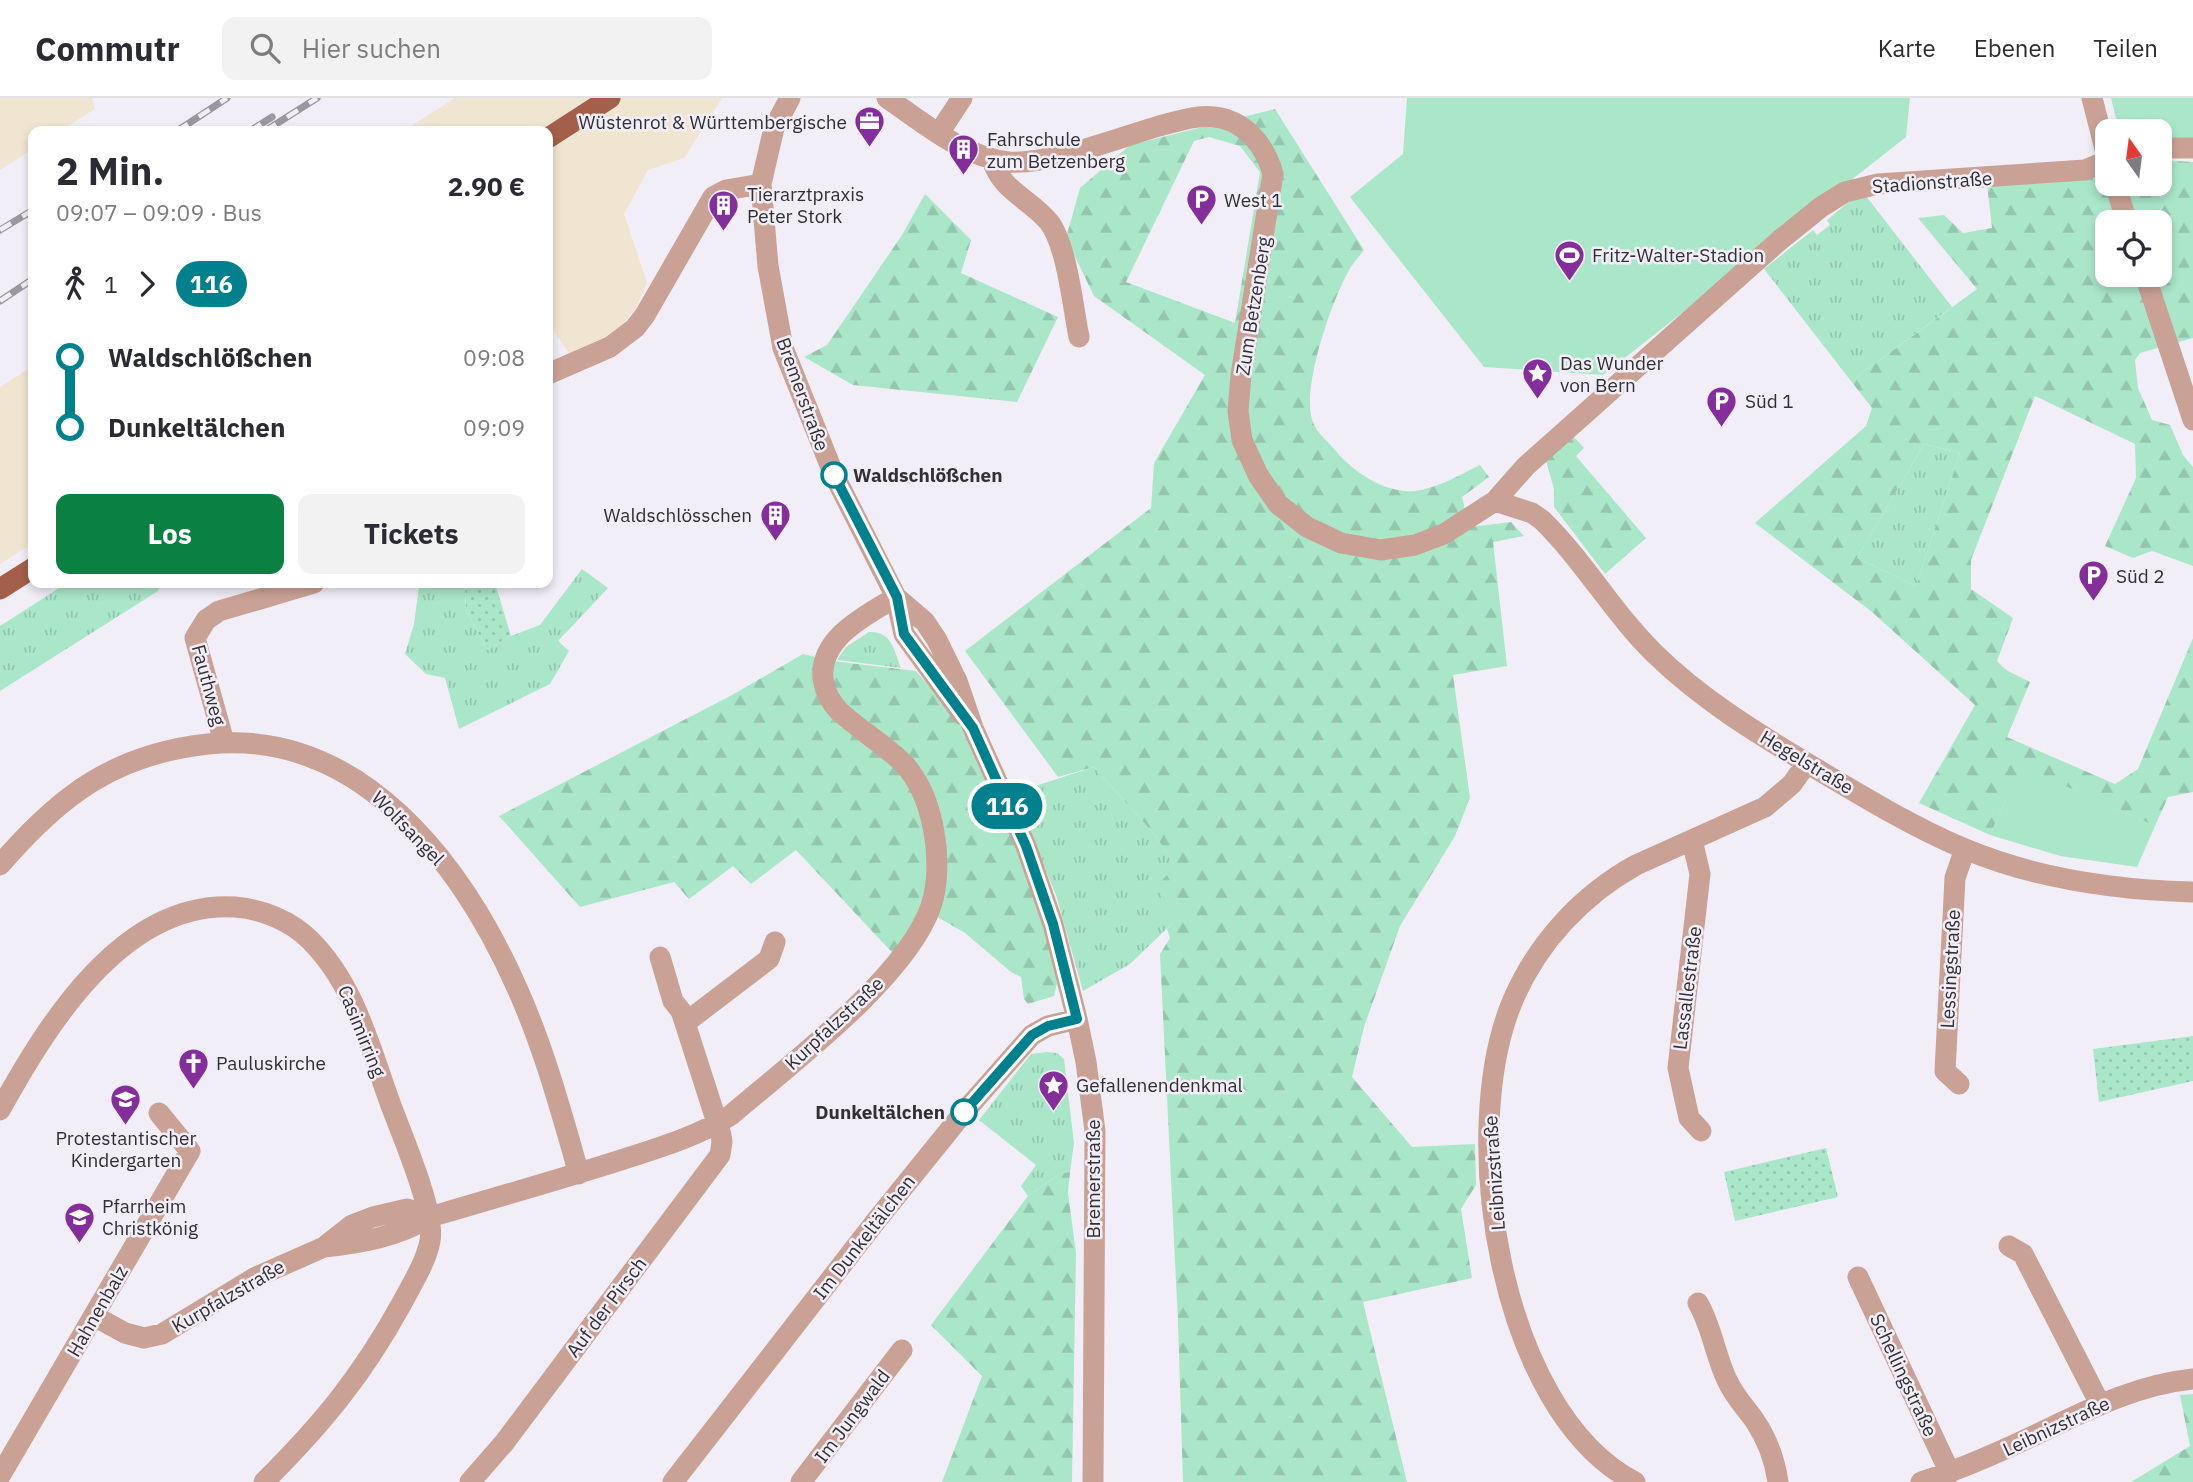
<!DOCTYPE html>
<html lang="de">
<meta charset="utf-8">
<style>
:root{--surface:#fff;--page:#f2f2f3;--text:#2b2b33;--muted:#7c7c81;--line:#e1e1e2;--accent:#0b8043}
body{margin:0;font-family:"IBM Plex Sans",sans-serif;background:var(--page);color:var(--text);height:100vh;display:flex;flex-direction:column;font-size:26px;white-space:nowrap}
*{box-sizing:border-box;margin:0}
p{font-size:23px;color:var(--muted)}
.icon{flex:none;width:38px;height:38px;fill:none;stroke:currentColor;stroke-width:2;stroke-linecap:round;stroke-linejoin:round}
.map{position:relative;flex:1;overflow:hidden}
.sheet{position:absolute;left:28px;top:28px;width:525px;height:462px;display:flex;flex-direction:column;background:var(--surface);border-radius:14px;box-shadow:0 4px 10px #0003}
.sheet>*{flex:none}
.badge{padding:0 14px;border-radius:23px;font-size:24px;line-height:46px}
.needle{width:46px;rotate:346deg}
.buttons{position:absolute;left:2095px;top:21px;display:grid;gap:14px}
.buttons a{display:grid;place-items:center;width:77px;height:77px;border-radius:14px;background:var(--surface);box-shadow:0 4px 10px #0003;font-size:35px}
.map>.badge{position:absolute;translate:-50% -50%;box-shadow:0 0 0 4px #fff}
.legs{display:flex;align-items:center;gap:10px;height:77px;padding:0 28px;font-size:23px}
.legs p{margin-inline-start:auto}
.headline{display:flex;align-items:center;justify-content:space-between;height:119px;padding:0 28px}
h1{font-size:38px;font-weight:700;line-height:52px}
.action{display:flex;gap:14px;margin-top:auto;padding:14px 28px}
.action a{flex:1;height:80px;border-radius:14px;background:var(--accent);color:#fff;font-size:28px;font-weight:700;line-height:80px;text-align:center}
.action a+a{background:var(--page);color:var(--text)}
ul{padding:0 28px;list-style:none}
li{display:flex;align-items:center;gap:24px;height:70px;font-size:26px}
li i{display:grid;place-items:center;width:10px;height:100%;margin:0 9px;background:currentColor}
li i::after{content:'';width:18px;height:18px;margin:-9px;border:5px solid;border-radius:50%;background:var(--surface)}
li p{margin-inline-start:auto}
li:first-child i{background:linear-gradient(#0000 50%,currentColor 0)}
li:last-child i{background:linear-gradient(currentColor 50%,#0000 0)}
header{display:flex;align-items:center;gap:42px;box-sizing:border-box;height:98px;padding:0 35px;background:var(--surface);border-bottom:2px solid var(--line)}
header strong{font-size:33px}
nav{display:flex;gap:38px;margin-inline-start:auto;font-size:24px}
.search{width:490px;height:63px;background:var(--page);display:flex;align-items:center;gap:18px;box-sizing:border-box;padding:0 24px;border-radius:14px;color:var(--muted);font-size:26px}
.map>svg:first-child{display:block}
</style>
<header>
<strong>Commutr</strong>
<div class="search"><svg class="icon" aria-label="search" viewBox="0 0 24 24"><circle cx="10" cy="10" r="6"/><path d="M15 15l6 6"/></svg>Hier suchen</div>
<nav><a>Karte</a><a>Ebenen</a><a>Teilen</a></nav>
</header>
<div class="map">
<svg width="2193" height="1384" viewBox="0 0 2193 1384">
<defs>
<pattern id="grass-tufts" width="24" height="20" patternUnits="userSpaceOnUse" patternTransform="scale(1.75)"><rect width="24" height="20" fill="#aae7c9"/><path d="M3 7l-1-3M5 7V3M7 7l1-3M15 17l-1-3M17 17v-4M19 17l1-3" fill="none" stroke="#93c6ad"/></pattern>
<pattern id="forest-firs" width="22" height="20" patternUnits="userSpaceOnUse" patternTransform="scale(1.75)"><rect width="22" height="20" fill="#aae7c9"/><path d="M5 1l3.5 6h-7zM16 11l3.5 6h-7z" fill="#93c6ad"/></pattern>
<pattern id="park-dots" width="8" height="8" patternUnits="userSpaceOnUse" patternTransform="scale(1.75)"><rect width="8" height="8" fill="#aae7c9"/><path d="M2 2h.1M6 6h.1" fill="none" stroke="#93c6ad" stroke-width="1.8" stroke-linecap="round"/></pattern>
</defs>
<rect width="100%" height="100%" fill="#f2eef8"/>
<!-- commercial -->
<path fill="#f0e5d0" d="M0,0H92L95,11L60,33H33V51L0,72Z
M455,0H722L684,60L648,72L624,116L647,185L636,210L615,235L571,258L548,225V33H403Z
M33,268V445L0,466V289Z"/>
<!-- grass -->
<path fill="url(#grass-tufts)" d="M1866,98L1952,209L1851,283L1764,171L1813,132L1817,137L1830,127L1827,122L1850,103Z
M1924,346L1960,355L1916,488L1857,460Z
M582,471L608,490L558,543L569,553L550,586L459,631L445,580L426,576L405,556L414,526L419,488L414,485H465L466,512L487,552L511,538L540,527Z
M67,485H161L158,493L0,593V528Z
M869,534C892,533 894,552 901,570L837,562L846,549Z
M1094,669L1155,737L1175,768L1181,817L1130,866L1083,893L1056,797L1032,740L1011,696Z
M1046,954L1057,955L1064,961L1074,1045L1070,1074L1061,1075L1028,1098L1021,1088L1036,1067L979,1022L1031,956Z"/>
<!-- forest -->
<path fill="url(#forest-firs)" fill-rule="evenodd" d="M1275,11L1364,152C1359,159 1352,166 1348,174C1332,203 1300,292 1313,324C1316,334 1329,345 1336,353C1353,374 1386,396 1415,393C1438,390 1460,377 1480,367L1489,379L1462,399L1469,429L1511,424L1524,438L1493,444L1507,568L1453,577L1470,700L1455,738L1400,828L1364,929L1352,979L1412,1049L1475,1046L1476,1087L1461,1111L1472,1180L1363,1204L1407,1384H1183L1178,1224L1160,856L1170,840L1167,831L1180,817L1155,790L1175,768L1155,737L1094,669L1058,679L965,553L1151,410L1154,365L1205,277L1094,198L1066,140L1080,90L1130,47ZM1209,39L1240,48L1260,74L1235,225L1126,184L1194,43Z
M2160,62L2193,64V240L2140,255L2135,262L2138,290L2152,322L2170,327L2183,357L2193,369V468L2152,453L2133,460L2105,448L2136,380L2135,346L2035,298L1971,462V491L2013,520L1997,563L2006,572L2030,584L2007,639L2115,686L2138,671L2193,540V694L2168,699L2155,728L2021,669L1990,737L1919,705L1975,607L1872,514L1755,425L1866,328L1872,310L1851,283L1977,191L1918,120L1944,117L1963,135L1992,130L1987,87L2107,74V86H2160ZM2107,124H2160V177H2107ZM1924,346L1960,355L1916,488L1857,460Z
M925,96L971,142L961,175L1058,219L1017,304L853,287L804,259L827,247L902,137Z
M1573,338L1584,350L1576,358L1646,440L1605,476L1554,409V391L1546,363Z
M803,556L832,563L916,573L961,624L1017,749L1049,846L1057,885L1054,898L1028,906L1024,901L1021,879L1011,874L965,835L934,817L901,864L796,752L751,786L733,768L689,801L674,784L580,809L499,718L732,597Z
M1070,1074L1068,1095L1076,1155L1072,1384H942L982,1278L931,1227L1028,1098L1061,1075Z
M2193,1296V1384H2131L2190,1348L2180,1297Z"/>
<!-- park -->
<path fill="url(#park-dots)" d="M465,485H495L511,538L487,552L466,512Z
M2193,938V983L2099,1004L2093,951Z
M1826,1050L1838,1099L1735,1123L1724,1074Z"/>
<!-- garden -->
<path fill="#aae7c9" d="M1407,0H1910L1906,39L1603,277L1484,269L1350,99L1403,56Z
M2111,0H2193V41L2160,39V33H2119Z
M2021,668L2155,728L2137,769L2060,758L1990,737Z"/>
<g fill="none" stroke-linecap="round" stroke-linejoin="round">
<!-- minor -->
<path stroke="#caa295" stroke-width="21" d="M790,0L774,30L761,86L768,168L783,250L834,377L896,499L904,536L963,617
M887,0C924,25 963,59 1009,64C1049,67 1118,40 1159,28C1178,23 1201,15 1221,20C1248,26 1266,50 1273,76L1241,277L1238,313L1242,342L1258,377L1278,406L1307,429L1341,445L1381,452L1415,447L1444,436L1495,403L1526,368L1780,142L1821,109L1845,94L1878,86L2085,72L2107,63
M2092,0L2107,59
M939,35L962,0
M2160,50H2193
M992,61C1000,92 1030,101 1049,124C1067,147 1073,210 1079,239
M2115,86L2127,124
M2145,177L2193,322
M548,276L610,249L635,230L645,217L713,99L726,92L761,86
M1495,403L1532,415L1542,422C1584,463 1613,515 1655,556C1701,601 1755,634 1810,667C1860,697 1911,728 1965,751C2037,781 2115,792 2193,794
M896,499L925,524L937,542L957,583L973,630L1026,748L1053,826L1077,921L1086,964L1095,1033L1093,1384
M224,644L195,540L206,522L219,513L314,485
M1692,742L1700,776L1678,970L1689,1020L1701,1033
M0,767C60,697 115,656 208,646C360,630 462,766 517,890C544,950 561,1013 579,1076
M660,859L673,903L681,913L685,925
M1959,986L1945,973L1955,780L1965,751
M0,1012C47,927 123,802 235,809C262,811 291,823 310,842C354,886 369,946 389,1002C400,1033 436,1114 430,1143C426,1164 412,1186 402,1205C362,1278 322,1326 264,1384
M2009,1148L2023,1156L2100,1306
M324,1149C361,1145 397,1139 430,1119C494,1100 558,1082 621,1062C658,1050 699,1038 731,1017C788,968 907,879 931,808C945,766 934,695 901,663C882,645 858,631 839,613C830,604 825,593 823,581C819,539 867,517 896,499
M1858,1179L1950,1375
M1698,1205C1712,1229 1715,1257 1727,1282C1734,1298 1745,1309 1755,1323C1767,1341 1775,1363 1778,1384
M94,1218L125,1235L144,1240L162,1236L256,1179L324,1149L352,1127L373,1119L407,1111L430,1119
M0,1378L190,1053L159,1015
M470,1384L504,1345L720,1057L722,1044L721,1037L685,925L769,861L775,844
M673,1384L876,1123L964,1014L1032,937L1048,928L1077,921
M801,1384L902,1252
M1635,1384C1498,1313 1457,1033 1513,902C1538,844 1582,797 1636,767L1765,709L1792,686L1807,665
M1921,1384C1959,1372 1995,1356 2031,1339C2084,1314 2134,1287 2193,1281"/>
<!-- major -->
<path stroke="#a35f49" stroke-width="21" d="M548,40L610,0
M0,491L33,470"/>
<defs>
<path id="rail" d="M177,33L227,0
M250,33L272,19
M265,33L317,0
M0,132L33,112
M0,203L33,181"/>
</defs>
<!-- rail casing -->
<use href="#rail" stroke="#9a979e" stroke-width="7"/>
<!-- rail -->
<use href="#rail" stroke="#f2eef8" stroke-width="4.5" stroke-dasharray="13" stroke-linecap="butt"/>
</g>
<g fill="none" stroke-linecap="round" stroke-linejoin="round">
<defs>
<path id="line-1" d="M834,377L897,499L904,536L973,630L1026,748L1053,826L1077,921L1048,928L1032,937L964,1014"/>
</defs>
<!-- line-1 casing -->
<use href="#line-1" stroke="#fff" stroke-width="16"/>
<!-- line-1 -->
<use href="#line-1" stroke="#00818d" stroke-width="10"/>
</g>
<!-- icons -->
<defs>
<symbol id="office-pin" viewBox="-11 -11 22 30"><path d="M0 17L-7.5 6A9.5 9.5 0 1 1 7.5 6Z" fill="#842e9c" stroke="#f2eef8"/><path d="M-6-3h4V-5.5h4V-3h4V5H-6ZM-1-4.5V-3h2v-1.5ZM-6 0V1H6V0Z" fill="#fff"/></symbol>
<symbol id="building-pin" viewBox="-11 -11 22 30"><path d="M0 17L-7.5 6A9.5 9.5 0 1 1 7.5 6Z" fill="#842e9c" stroke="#f2eef8"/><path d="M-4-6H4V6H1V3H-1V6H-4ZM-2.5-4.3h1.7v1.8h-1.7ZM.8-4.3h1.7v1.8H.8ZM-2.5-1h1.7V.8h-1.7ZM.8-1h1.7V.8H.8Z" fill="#fff"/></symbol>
<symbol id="parking-pin" viewBox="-11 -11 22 30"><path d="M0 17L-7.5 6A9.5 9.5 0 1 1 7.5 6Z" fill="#842e9c" stroke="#f2eef8"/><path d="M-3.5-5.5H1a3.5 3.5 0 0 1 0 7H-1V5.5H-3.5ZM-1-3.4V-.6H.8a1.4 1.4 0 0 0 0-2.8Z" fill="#fff"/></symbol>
<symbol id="stadium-pin" viewBox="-11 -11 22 30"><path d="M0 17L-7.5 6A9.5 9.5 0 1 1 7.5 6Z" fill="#842e9c" stroke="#f2eef8"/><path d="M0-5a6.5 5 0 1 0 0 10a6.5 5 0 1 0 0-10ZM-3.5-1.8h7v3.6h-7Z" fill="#fff"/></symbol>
<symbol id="sight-pin" viewBox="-11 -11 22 30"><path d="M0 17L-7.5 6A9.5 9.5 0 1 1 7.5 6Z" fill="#842e9c" stroke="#f2eef8"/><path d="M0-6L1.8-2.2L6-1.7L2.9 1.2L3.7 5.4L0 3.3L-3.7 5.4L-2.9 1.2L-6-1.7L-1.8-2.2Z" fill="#fff"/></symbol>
<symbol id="church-pin" viewBox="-11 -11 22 30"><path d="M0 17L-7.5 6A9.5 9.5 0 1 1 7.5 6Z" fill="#842e9c" stroke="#f2eef8"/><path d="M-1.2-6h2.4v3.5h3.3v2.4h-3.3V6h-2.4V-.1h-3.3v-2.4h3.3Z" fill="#fff"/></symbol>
<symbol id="school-pin" viewBox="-11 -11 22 30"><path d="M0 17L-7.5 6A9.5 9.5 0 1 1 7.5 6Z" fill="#842e9c" stroke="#f2eef8"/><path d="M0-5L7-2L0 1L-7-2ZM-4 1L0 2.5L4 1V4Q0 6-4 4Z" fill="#fff"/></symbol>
</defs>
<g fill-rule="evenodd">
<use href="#office-pin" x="852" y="6" width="35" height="47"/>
<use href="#building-pin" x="946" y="34" width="35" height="47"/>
<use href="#parking-pin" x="1184" y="84" width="35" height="47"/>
<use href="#building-pin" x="706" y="90" width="35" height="47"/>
<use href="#stadium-pin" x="1552" y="140" width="35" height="47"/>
<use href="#sight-pin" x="1520" y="258" width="35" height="47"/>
<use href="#parking-pin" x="1704" y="286" width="35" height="47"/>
<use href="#building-pin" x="758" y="400" width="35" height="47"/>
<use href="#parking-pin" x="2076" y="460" width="35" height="47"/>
<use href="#church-pin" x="176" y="948" width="35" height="47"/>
<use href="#sight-pin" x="1036" y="970" width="35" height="47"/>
<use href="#school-pin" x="108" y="984" width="35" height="47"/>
<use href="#school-pin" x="62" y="1102" width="35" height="47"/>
</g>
<!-- markers -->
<g fill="#fff" stroke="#00818d" stroke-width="3.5">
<circle cx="834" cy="377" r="12"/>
<circle cx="964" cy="1014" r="12"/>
</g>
<g text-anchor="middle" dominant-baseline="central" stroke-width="5" stroke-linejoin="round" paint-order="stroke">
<!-- poi labels -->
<g font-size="19" fill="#313033" stroke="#f2eef8" text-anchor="start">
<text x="847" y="24" text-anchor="end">Wüstenrot &amp; Württembergische</text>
<text x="987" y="41">Fahrschule<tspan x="987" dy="22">zum Betzenberg</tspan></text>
<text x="747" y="96">Tierarztpraxis<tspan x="747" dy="22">Peter Stork</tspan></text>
<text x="1224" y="102">West 1</text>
<text x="1592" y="157">Fritz-Walter-Stadion</text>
<text x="1560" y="265">Das Wunder<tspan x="1560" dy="22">von Bern</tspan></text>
<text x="1745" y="303">Süd 1</text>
<text x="752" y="417" text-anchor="end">Waldschlösschen</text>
<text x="2116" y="478">Süd 2</text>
<text x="216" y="965">Pauluskirche</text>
<text x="1076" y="987">Gefallenendenkmal</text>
<text x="126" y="1040" text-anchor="middle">Protestantischer<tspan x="126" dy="22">Kindergarten</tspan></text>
<text x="102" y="1108">Pfarrheim<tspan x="102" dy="22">Christkönig</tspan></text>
</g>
<!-- street labels -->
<g font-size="19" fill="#313033" stroke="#f2eef8">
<text transform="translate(1932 84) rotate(-4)">Stadionstraße</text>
<text transform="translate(1253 208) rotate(-81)">Zum Betzenberg</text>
<text transform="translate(803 296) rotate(70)">Bremerstraße</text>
<text transform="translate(209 587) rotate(75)">Fauthweg</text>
<text transform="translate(1807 664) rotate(31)">Hegelstraße</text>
<text transform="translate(408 730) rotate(46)">Wolfsangel</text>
<text transform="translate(1950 871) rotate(-87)">Lessingstraße</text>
<text transform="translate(1687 890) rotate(-83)">Lassallestraße</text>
<text transform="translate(834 925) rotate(-43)">Kurpfalzstraße</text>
<text transform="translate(362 933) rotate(68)">Casimirring</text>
<text transform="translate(1494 1075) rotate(-94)">Leibnizstraße</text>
<text transform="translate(1093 1081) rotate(-90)">Bremerstraße</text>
<text transform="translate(864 1139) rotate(-52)">Im Dunkeltälchen</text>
<text transform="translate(228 1198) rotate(-30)">Kurpfalzstraße</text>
<text transform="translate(606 1209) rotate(-53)">Auf der Pirsch</text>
<text transform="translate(97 1213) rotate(-60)">Hahnenbalz</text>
<text transform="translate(1904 1277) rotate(65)">Schellingstraße</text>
<text transform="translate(852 1318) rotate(-53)">Im Jungwald</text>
<text transform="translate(2056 1328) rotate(-25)">Leibnizstraße</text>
</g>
<!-- stop labels -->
<g font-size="19" font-weight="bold" fill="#313033" stroke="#f2eef8" text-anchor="start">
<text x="853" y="377">Waldschlößchen</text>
<text x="945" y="1014" text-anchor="end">Dunkeltälchen</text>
</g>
</g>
</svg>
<div class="buttons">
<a><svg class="needle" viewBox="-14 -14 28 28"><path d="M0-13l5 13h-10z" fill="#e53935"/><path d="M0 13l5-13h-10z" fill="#7c7c81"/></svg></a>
<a><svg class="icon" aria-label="locate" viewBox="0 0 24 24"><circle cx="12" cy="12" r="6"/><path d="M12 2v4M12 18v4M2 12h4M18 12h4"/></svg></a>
</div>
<b class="badge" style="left:1007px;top:708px;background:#00818d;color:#fff">116</b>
<section class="sheet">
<div class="headline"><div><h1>2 Min.</h1><p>09:07 – 09:09 · Bus</p></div><b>2.90 €</b></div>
<div class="legs"><svg class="icon" aria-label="walk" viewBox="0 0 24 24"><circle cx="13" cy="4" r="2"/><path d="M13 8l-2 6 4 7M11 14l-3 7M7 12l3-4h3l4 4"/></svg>1<svg class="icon" aria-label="forward" viewBox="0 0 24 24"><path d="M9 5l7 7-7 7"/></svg><b class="badge" style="background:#00818d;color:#fff">116</b></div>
<ul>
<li><i style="color:#00818d"></i><b>Waldschlößchen</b><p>09:08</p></li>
<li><i style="color:#00818d"></i><b>Dunkeltälchen</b><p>09:09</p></li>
</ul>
<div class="action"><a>Los</a><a>Tickets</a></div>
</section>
</div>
